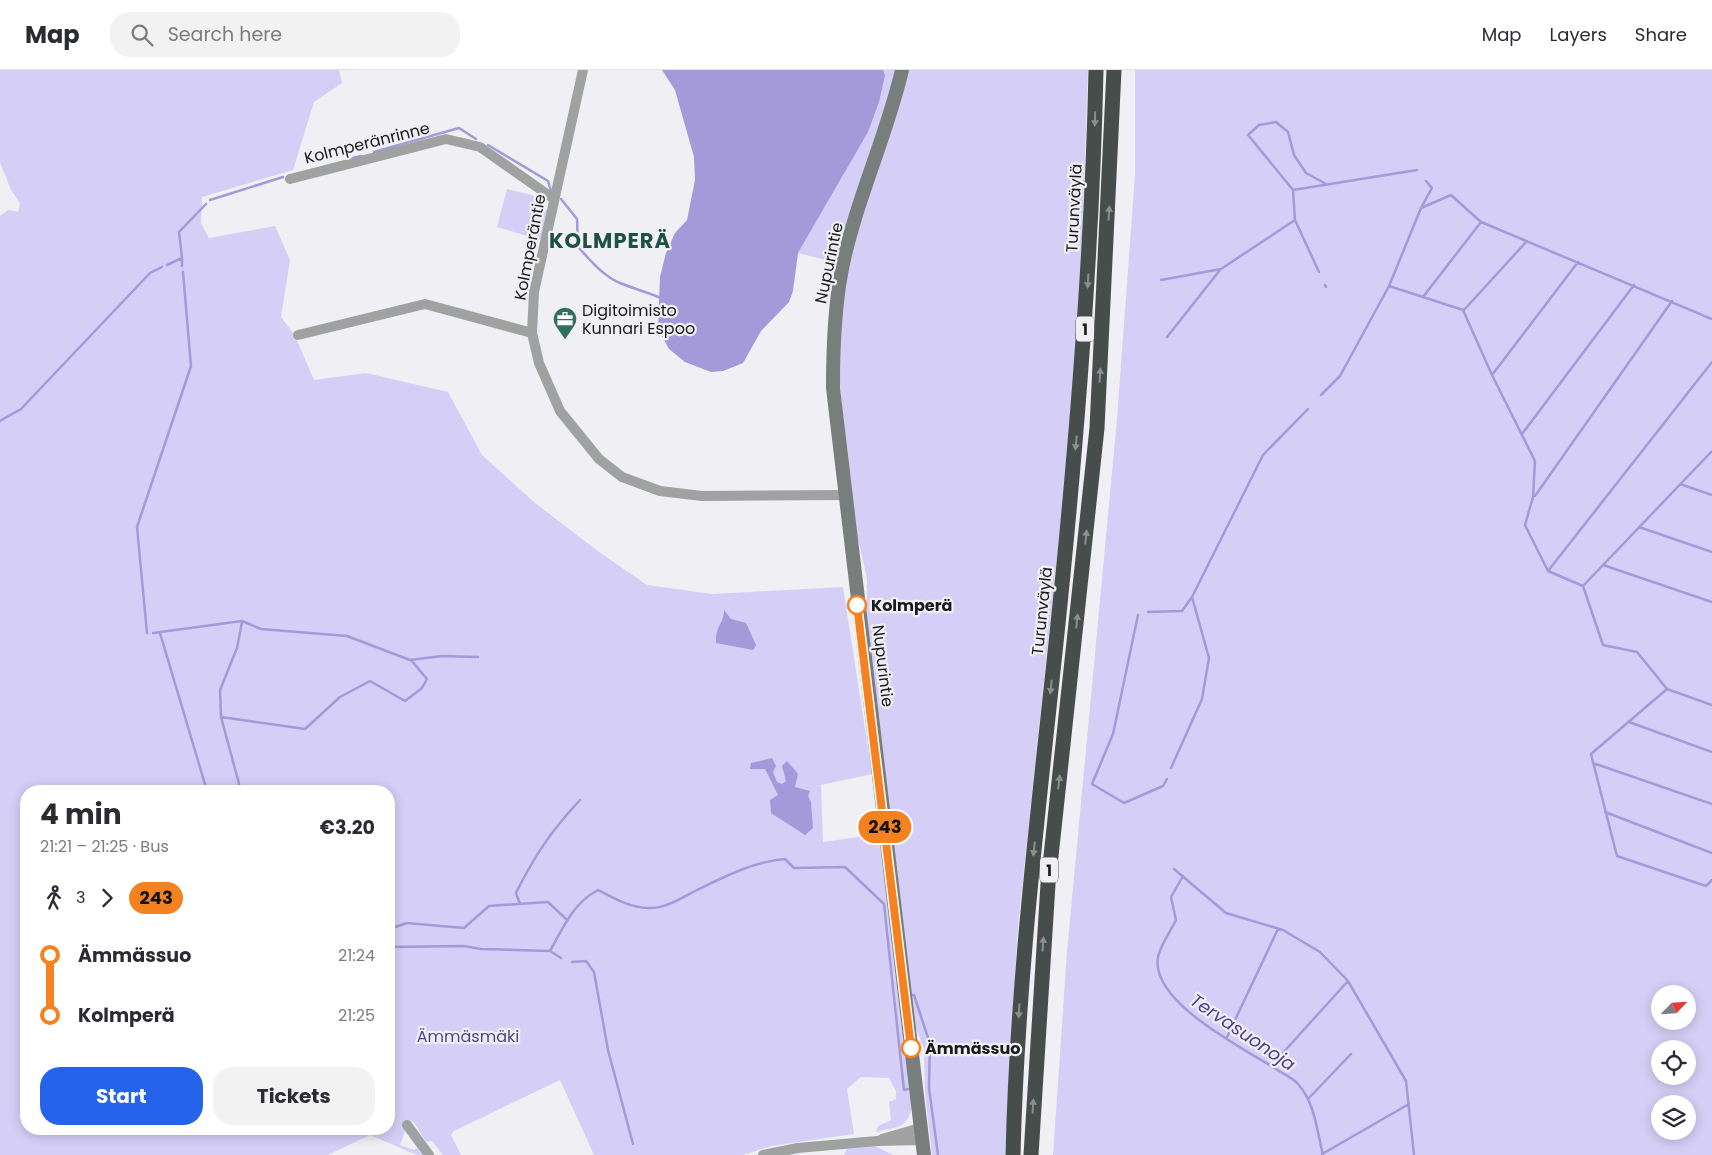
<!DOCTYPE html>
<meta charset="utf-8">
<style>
:root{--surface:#fff;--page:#f2f2f3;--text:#2b2b33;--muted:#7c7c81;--line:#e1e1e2;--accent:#2563eb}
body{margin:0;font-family:Poppins,sans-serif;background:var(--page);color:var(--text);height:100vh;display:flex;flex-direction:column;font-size:19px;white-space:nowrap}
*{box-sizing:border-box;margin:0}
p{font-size:16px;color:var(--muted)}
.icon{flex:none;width:28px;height:28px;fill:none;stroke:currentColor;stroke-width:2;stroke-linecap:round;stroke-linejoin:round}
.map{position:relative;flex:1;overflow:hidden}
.sheet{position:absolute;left:20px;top:715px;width:375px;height:350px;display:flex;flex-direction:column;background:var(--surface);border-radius:20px;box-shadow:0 2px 12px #0003}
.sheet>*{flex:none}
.badge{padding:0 10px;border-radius:16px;font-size:18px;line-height:32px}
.needle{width:32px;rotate:65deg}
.controls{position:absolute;left:1651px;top:915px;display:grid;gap:10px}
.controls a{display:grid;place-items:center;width:45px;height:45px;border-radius:50%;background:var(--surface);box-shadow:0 2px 12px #0003;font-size:25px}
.map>.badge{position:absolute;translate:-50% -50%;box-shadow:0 0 0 2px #fff}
.legs{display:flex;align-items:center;gap:8px;height:55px;padding:0 20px;font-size:16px}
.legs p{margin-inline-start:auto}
.overview{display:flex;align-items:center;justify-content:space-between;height:85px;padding:0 20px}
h1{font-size:28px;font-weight:700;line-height:38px}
.button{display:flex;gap:10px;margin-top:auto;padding:10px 20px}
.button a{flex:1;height:58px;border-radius:20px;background:var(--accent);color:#fff;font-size:20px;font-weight:700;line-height:58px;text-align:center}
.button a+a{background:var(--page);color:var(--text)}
ul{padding:0 20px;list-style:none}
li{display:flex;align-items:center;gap:18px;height:60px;font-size:19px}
li i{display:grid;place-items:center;width:8px;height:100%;margin:0 6px;background:currentColor}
li i::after{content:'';width:12px;height:12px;margin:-6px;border:4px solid;border-radius:50%;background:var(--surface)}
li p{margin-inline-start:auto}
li:first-child i{background:linear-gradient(#0000 50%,currentColor 0)}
li:last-child i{background:linear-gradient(currentColor 50%,#0000 0)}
header{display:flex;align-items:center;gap:30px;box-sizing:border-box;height:70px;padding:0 25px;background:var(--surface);border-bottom:1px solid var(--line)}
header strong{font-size:24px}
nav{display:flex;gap:28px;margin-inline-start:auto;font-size:18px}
.search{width:350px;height:45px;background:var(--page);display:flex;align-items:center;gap:12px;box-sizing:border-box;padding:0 18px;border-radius:20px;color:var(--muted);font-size:19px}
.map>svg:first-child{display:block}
</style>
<header>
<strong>Map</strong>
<div class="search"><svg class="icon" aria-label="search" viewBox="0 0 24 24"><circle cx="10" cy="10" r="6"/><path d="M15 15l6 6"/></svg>Search here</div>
<nav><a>Map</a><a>Layers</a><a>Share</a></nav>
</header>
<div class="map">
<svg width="1712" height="1085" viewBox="0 0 1712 1085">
<rect width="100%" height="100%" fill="#efeff4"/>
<!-- green -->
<path fill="#d5cff7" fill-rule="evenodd" d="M0,0H339L342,13L314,32L293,100L202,127L201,153L209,168L275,156L290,190L281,247L295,266L314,310L366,303L448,322L482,385L535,433L599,482L647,515L712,524L843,517L872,704L821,715L823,772L879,764L912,1033C910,1058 897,1057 876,1062L878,1056L891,1050L889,1032L896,1029V1021L889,1008L861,1007L847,1019L854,1064L771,1076L743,1085H594L560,1010L454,1061L451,1065L461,1085H443L432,1071L426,1072L413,1051L407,1055L400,1075L414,1080L417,1078L422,1085H417L370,1065L328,1085H0V146L8,140L18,142L20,133L11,120L0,92ZM26,721H389V1059H26Z
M883,0H897L838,193L798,183L843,105L885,5Z
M906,0H1088L1081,199L1069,376L1018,855L1005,1085H932L925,1023L924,978L915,956L866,571L867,509L859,472L857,470L847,409L840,312L842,229L858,161Z
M1135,0H1712V1085H1053L1067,882L1117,349L1135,104ZM1660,924H1688V951H1660ZM1660,979H1688V1006H1660ZM1660,1034H1688V1061H1660Z
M507,119L532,125L544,132L542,139L548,141L541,170L497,157Z
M859,1076H875L893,1085H844L847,1079Z"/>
<!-- water -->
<path fill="#a499d9" d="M662,0H883L885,5L879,32L868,62L798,183L793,221L789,232L761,261L743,293L723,301L711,302L685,292L669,279L658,259L660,207L666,183L675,163L687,150L695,110L694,87L675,20Z
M724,540L731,549L746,553L756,575L753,580L716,573C715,556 724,554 724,540Z
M772,688L776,696L773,702L777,712L782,714L786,711L782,696L787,691L798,704L795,717L810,721L808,726L811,732L813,758L805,765L771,743L770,730L778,725L765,699H750L751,693Z"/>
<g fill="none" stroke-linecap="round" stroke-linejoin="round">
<!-- stream -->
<path stroke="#a499d9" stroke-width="2.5" d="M488,75L548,111L551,121
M374,82L459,58L476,69
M353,88L361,86
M1326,114L1306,103L1294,85L1288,62L1276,52L1259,55L1248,65L1293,120L1417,100
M1293,120L1295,150L1319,202
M561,129L577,149L578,177C590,190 603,206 620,213C634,219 647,222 661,228
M210,130L283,107
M1422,136L1432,118L1426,111
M182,188V196
M167,195L182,188L179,162L206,134
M1161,210L1221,199L1295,150
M1325,215L1326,217
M1423,227L1481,152
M1464,240L1527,171
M1712,249L1481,152L1451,125L1421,138L1389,216L1463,240L1492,305L1535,391L1533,427L1525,455L1548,501L1583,516L1712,381
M1167,267L1220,200
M1492,305L1578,192
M1321,325L1340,306L1389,216
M0,351L21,339L150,203L162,197
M1522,364L1634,215
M1680,414L1712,425
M1535,426L1672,231
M1639,457L1712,482
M1603,495L1712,532
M1548,501L1712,292
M1583,516L1603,575L1637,582L1667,619L1591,684L1617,786L1706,816L1712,810
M1148,542L1182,541L1192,527
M1138,545L1113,664L1092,714L1124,733L1163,716L1167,709
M147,563L137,457L191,296L183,202
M153,563L242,551L261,559L347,566L410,590L442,586L478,587
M160,563L207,721
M1667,619L1712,635
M221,647L305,659L340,627L370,611L405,631L422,618L427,609L411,590
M1629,652L1712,682
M1593,693L1712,734
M1171,698L1202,629L1209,588L1192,527L1263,385L1308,339
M241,721L221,647L220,620L237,578L242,552
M1605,742L1712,783
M1174,799L1226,843L1283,860L1320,882L1348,911L1406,1011L1414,1085
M1183,806L1171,827L1176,850C1170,862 1161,874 1158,887C1150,932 1243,978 1276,999C1283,1004 1293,1008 1298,1014C1315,1033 1317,1061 1323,1085
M520,834L516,823C535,785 551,761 580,730
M389,859L407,853L464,858L489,836L548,832L567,850
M389,877L464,876L481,879L550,881L561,888
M550,881C563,858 573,833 598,820C613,828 631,838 648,838C665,839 681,828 695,821C724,807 752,792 785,789L794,798L845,797L884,834L904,1020L908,1019
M572,892L586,891L594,902L608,980L633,1074
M912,925H914L930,974L929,1018L938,1085
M1227,967L1278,859
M1271,996L1348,911
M1308,1029L1351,984
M1322,1084L1409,1034"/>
<!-- street -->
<path stroke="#a0a2a1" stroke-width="10" d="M583,0L534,222L532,263L539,293L560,341L599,389L622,407L660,421L702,426L844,425
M290,109L446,69L480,77L554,129
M298,265L425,234L532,263
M407,1055L429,1085
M882,1069L920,1058
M763,1085L798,1078L877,1071L922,1070"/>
<!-- secondary -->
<path stroke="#797d7c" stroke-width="14" d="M902,0C886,69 854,134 841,204C834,242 833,280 833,318L924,1085"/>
<!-- highway -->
<path stroke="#474d4b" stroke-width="15" d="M1013,1085C1017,913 1038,743 1056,573C1076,382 1092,192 1096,0
M1031,1085L1048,814L1097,358L1114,0"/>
</g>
<!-- one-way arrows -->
<defs><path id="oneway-solid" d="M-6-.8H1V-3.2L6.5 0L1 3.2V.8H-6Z" transform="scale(1.25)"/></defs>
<g fill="#8a8e8f">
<use href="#oneway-solid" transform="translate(1095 49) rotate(91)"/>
<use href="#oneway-solid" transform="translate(1109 143) rotate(-87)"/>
<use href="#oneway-solid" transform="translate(1088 211) rotate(93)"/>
<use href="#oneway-solid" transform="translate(1100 305) rotate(-87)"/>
<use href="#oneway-solid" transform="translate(1076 373) rotate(96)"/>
<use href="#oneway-solid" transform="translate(1086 467) rotate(-84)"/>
<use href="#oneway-solid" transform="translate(1077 551) rotate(-84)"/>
<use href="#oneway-solid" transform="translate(1051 617) rotate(96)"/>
<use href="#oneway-solid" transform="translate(1059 712) rotate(-83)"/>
<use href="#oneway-solid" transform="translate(1034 779) rotate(96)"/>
<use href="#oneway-solid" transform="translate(1043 874) rotate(-86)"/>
<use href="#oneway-solid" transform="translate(1019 941) rotate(93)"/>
<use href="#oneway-solid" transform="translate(1033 1036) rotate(-87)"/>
</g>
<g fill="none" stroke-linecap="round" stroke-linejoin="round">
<defs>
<path id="line-1" d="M857,535L911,978"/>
</defs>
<!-- line-1 casing -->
<use href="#line-1" stroke="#fff" stroke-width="11"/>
<!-- line-1 -->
<use href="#line-1" stroke="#f58220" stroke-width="8"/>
</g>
<!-- icons -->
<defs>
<symbol id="office-pin" viewBox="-11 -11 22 30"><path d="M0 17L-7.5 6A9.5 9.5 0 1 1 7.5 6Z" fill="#31705d" stroke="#efeff4"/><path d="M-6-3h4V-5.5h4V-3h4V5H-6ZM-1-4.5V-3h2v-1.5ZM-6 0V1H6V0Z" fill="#fff"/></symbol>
</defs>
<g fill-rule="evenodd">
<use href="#office-pin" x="551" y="235" width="28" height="38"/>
</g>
<!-- markers -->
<g fill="#fff" stroke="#f58220" stroke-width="2.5">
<circle cx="857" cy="535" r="9"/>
<circle cx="911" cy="978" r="9"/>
</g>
<g text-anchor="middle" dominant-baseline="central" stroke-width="4.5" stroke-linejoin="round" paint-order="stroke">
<!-- shield labels -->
<g fill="#efeff4" stroke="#5a5a5d" stroke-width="1">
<rect x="1076" y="246.5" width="18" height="25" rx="4"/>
<rect x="1040" y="787.5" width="18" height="25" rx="4"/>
</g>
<g font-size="15" font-weight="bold" fill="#1a1a1c">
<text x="1085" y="259">1</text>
<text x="1049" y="800">1</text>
</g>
<!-- street labels -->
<g font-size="16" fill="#1a1a1c" stroke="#efeff4">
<text transform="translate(367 73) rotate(-14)">Kolmperänrinne</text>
<text transform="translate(1074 138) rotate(-87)">Turunväylä</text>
<text transform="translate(530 177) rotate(-79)">Kolmperäntie</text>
<text transform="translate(829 193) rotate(-78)">Nupurintie</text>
<text transform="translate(1042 541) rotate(-84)">Turunväylä</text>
<text transform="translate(883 596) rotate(83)">Nupurintie</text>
</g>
<!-- poi labels -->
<g font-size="16" fill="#1a1a1c" stroke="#efeff4" text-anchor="start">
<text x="582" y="240">Digitoimisto<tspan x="582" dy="18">Kunnari Espoo</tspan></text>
</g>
<!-- stop labels -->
<g font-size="16" font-weight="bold" fill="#1a1a1c" stroke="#efeff4" text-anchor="start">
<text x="871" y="535">Kolmperä</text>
<text x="925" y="978">Ämmässuo</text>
</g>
<!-- park labels -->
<g font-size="16" fill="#53408d" stroke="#efeff4">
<text x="468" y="966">Ämmäsmäki</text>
</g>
<!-- water labels -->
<g font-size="18" font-style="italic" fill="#53408d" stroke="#efeff4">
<text transform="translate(1243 962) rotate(34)">Tervasuonoja</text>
</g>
<!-- district labels -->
<g font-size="21" font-weight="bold" letter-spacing="1" fill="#1f5142" stroke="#efeff4">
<text x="610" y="170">KOLMPERÄ</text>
</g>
</g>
</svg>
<div class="controls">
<a><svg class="needle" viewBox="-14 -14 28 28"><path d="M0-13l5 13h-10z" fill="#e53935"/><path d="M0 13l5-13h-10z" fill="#7c7c81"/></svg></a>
<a><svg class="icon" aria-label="locate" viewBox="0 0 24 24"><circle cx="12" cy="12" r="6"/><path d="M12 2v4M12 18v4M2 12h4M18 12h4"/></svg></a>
<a><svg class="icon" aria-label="layers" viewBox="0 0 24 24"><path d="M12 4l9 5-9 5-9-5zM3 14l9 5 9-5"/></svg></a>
</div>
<b class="badge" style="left:885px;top:757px;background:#f58220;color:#111">243</b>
<section class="sheet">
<div class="overview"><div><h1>4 min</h1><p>21:21 – 21:25 · Bus</p></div><b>€3.20</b></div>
<div class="legs"><svg class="icon" aria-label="walk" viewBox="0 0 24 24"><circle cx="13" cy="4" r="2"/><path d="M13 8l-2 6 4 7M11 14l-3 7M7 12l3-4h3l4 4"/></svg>3<svg class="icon" aria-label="forward" viewBox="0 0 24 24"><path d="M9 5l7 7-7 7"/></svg><b class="badge" style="background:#f58220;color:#111">243</b></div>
<ul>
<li><i style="color:#f58220"></i><b>Ämmässuo</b><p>21:24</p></li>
<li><i style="color:#f58220"></i><b>Kolmperä</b><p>21:25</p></li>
</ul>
<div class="button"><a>Start</a><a>Tickets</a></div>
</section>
</div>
